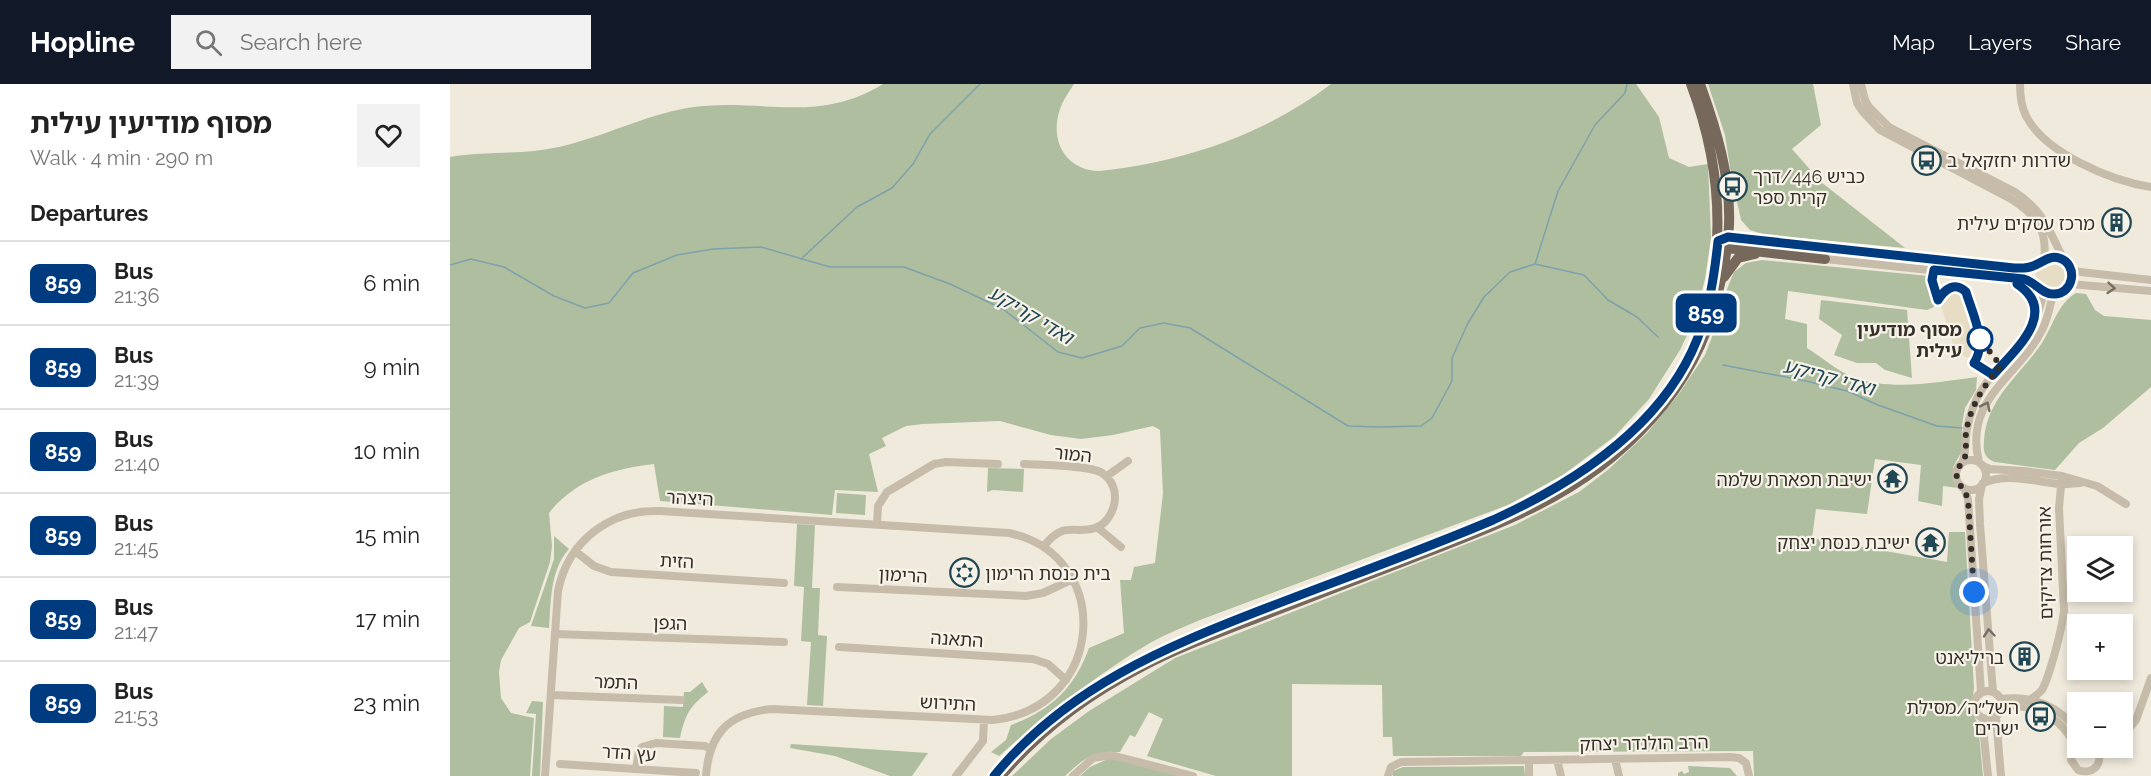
<!DOCTYPE html>
<meta charset="utf-8">
<style>
:root{--surface:#fff;--page:#f2f2f2;--text:#222;--muted:#767676;--line:#e0e0e0;--accent:#111827}
body{margin:0;font-family:Raleway,"Noto Sans Hebrew",sans-serif;background:var(--page);color:var(--text);height:100vh;display:flex;flex-direction:column;font-size:22px;white-space:nowrap}
*{box-sizing:border-box;margin:0}
p{font-size:20px;color:var(--muted)}
.icon{flex:none;width:33px;height:33px;fill:none;stroke:currentColor;stroke-width:2;stroke-linecap:round;stroke-linejoin:round}
.map{position:relative;flex:1;overflow:hidden}
.drawer{display:flex;flex-direction:column;background:var(--surface);width:450px}
.drawer>*{flex:none}
.badge{padding:0 12px;border-radius:9px;font-size:21px;line-height:39px}
.controls{position:absolute;left:1617px;top:452px;display:grid;gap:12px}
.controls a{display:grid;place-items:center;width:66px;height:66px;border-radius:0px;background:var(--surface);box-shadow:0 3px 9px #0003;font-size:30px}
.you{position:absolute;width:30px;height:30px;margin:-15px;border:4px solid #fff;border-radius:50%;background:#1a73e8;box-shadow:0 0 0 9px #1a73e833}
.map>.badge{position:absolute;translate:-50% -50%;box-shadow:0 0 0 3px #fff}
h2{padding:0 30px;font-size:22px;line-height:54px}
.round{display:grid;place-items:center;flex:none;width:63px;height:63px;border-radius:0px;background:var(--page)}
.head{display:flex;align-items:center;justify-content:space-between;height:102px;padding:0 30px}
h1{font-size:28px;font-weight:700;line-height:45px}
ul{padding:0;list-style:none}
li{display:flex;align-items:center;gap:18px;height:84px;padding:0 30px;border-top:2px solid var(--line)}
li div{flex:1}
li b{display:block;font-size:22px}
li em{font-style:normal}
li .badge{min-width:66px;font-weight:700;text-align:center}
header{display:flex;align-items:center;gap:36px;box-sizing:border-box;height:84px;padding:0 30px;background:var(--accent);color:#fff}
header strong{font-size:28px}
nav{display:flex;gap:33px;margin-inline-start:auto;font-size:21px}
.search{width:420px;height:54px;background:var(--page);display:flex;align-items:center;gap:15px;box-sizing:border-box;padding:0 21px;border-radius:0px;color:var(--muted);font-size:22px}
main{display:flex;flex:1;min-height:0}
.map>svg:first-child{display:block}
</style>
<header>
<strong>Hopline</strong>
<div class="search"><svg class="icon" aria-label="search" viewBox="0 0 24 24"><circle cx="10" cy="10" r="6"/><path d="M15 15l6 6"/></svg>Search here</div>
<nav><a>Map</a><a>Layers</a><a>Share</a></nav>
</header>
<main>
<section class="drawer">
<div class="head"><div><h1>מסוף מודיעין עילית</h1><p>Walk · 4 min · 290 m</p></div><a class="round"><svg class="icon" aria-label="heart" viewBox="0 0 24 24"><path d="M12 20l-8-8c-3-5 5-10 8-4 3-6 11-1 8 4z"/></svg></a></div>
<h2>Departures</h2>
<ul>
<li><span class="badge" style="background:#003b80;color:#fff">859</span><div><b>Bus</b><p>21:36</p></div><em>6 min</em></li>
<li><span class="badge" style="background:#003b80;color:#fff">859</span><div><b>Bus</b><p>21:39</p></div><em>9 min</em></li>
<li><span class="badge" style="background:#003b80;color:#fff">859</span><div><b>Bus</b><p>21:40</p></div><em>10 min</em></li>
<li><span class="badge" style="background:#003b80;color:#fff">859</span><div><b>Bus</b><p>21:45</p></div><em>15 min</em></li>
<li><span class="badge" style="background:#003b80;color:#fff">859</span><div><b>Bus</b><p>21:47</p></div><em>17 min</em></li>
<li><span class="badge" style="background:#003b80;color:#fff">859</span><div><b>Bus</b><p>21:53</p></div><em>23 min</em></li>
</ul>
</section>
<div class="map">
<svg width="1701" height="692" viewBox="0 0 1701 692">
<rect width="100%" height="100%" fill="#f0eadd"/>
<!-- green -->
<path fill="#aebe9e" d="M433,0H624C619,8 613,16 610,25C599,57 616,86 649,87C733,78 814,51 881,0H1186L1209,33L1219,74L1239,83L1258,80L1261,154L1255,195L1244,237L1230,266L1199,315L1165,352L1113,391L1058,421L750,536C734,543 716,550 700,559C646,591 597,630 549,672L541,668L556,656L561,641C601,626 624,605 639,564L674,549L670,496H681L684,483L705,479L713,409L710,346L703,342L663,351L631,355L601,351L550,337L473,340L456,342L432,354L436,362L419,370L428,408L385,406L382,431L210,417L204,380C163,385 126,395 99,429L102,462L100,478L80,538L69,544L51,576L49,588L51,614L61,629L84,634L80,692H0V73C36,67 74,71 109,63C153,53 193,32 237,24C309,12 365,42 433,0Z
M1258,0H1363L1371,41L1342,65L1371,98L1455,164L1316,151L1300,146L1291,136L1281,90L1275,51Z
M1312,176L1479,192L1484,223L1477,226L1338,207L1335,235L1357,240V264C1372,273 1388,288 1405,294C1444,307 1488,298 1527,293L1526,306L1515,324L1512,341V367L1503,383V393L1508,404L1493,402L1492,422L1468,417L1471,381L1425,375L1417,430L1366,425L1362,454L1497,478L1499,448H1515L1524,604L1521,626L1528,640L1533,692H1304L1303,667L1074,668L1071,672H943L942,653H933L932,601L842,600V692H766L697,672L713,635L699,628L685,653L680,651L670,668C641,668 636,673 615,692H562L601,655L639,627L725,574L1065,441L1129,408L1159,385L1197,349L1228,311L1255,271L1267,240L1275,210L1284,188L1296,179Z
M1626,209L1636,210L1645,226L1654,232L1701,236V303L1653,344L1629,359L1605,386L1545,378C1534,374 1533,367 1534,356C1537,315 1568,293 1590,262C1602,245 1607,220 1626,209Z
M1371,216L1457,226L1462,294L1435,286L1426,279H1407L1384,271L1392,251L1369,235Z
M538,384L574,385L573,408L543,406L537,408Z
M387,409L416,411L415,431L386,429Z
M347,440L365,441L362,504H370L368,551L377,552L373,622L357,621L361,558L351,557L354,503L344,502Z
M104,452L119,465C100,486 101,517 99,544L81,542L104,475Z
M252,598L258,608C239,623 235,631 230,654L213,653L214,622L233,623L234,608H240Z
M82,617L93,618L90,692H82L86,630L76,629Z
M341,660L478,669L462,692H440L385,672L340,664Z
M660,674L731,692H630L640,683Z
M1074,682L1075,692H943V687L953,683Z
M1238,682L1280,684L1287,692H1228V689L1232,687L1234,690L1239,688Z"/>
<!-- plaza -->
<path fill="#e7ddc5" d="M1592,177L1616,178L1621,198L1605,211L1587,199L1586,188Z
M1506,203L1512,208L1528,263L1526,271L1521,274L1513,272L1504,263L1491,221L1493,212L1497,207Z"/>
<g fill="none" stroke-linecap="round" stroke-linejoin="round">
<!-- stream -->
<path stroke="#7ea2ab" stroke-width="1.5" d="M351,175L407,123L442,104L463,80L480,50L530,0
M1085,180L1108,107L1145,41L1175,9L1177,0
M0,181L21,175L54,183L104,212L135,224L159,219L183,189L227,171L263,165L311,163L380,183H454L500,200L553,225L608,268L632,274L672,262L690,244L714,239L740,244L898,342L929,343L971,342L982,334L1002,297V274L1018,239L1034,213L1060,188L1085,180L1134,191L1158,216L1187,233L1208,253
M1273,281L1356,297L1397,307L1428,321L1487,342L1512,344"/>
<!-- minor -->
<path stroke="#c7bcaa" stroke-width="8" d="M1403,0L1407,19L1413,28L1430,46L1561,115C1586,131 1598,146 1594,176
M1411,0L1415,16L1419,23L1439,43L1565,108C1594,127 1599,147 1614,176
M1570,0C1570,11 1571,22 1576,32C1595,69 1661,97 1701,103
M1375,175L1574,196C1586,198 1592,210 1603,210C1621,211 1626,191 1617,179C1601,166 1590,182 1573,184L1376,163
M1622,187L1701,196
M1558,196C1574,203 1586,213 1585,231
M1620,200L1701,207
M1506 391a15 15 0 1 1 30 0a15 15 0 1 1-30 0Z
M1529,378C1513,314 1569,293 1592,246C1598,235 1600,222 1603,210
M1512,379C1516,370 1515,362 1516,352C1517,338 1522,325 1528,312C1550,272 1585,257 1594,207
M574,380C591,381 639,381 652,389C663,396 667,409 664,421C662,430 656,439 648,443C624,452 615,435 594,462
M1533,382L1540,385L1574,387L1612,392L1647,402L1676,420
M657,392L678,377
M1533,399C1558,388 1585,398 1610,400C1617,401 1624,399 1630,399
M1532,401L1529,415L1530,440L1543,608
M1514,404L1518,415L1531,608
M427,440L428,422L437,408L484,380L496,378L548,380
M647,443L671,463
M125,467L144,482L161,488L334,499
M387,503L576,512L593,509L621,496
M105,550L334,558
M389,563L583,575L598,580L616,596
M1524 621a14 14 0 1 1 28 0a14 14 0 1 1-28 0Z
M101,611L231,616
M1551,615C1582,611 1610,622 1628,648
M1581,615C1585,613 1589,609 1592,606C1600,591 1612,545 1614,527L1609,424L1612,392
M1552,622C1585,620 1611,632 1626,663
M1546,633L1551,692
M1532,634L1538,692
M1672,653L1686,636L1701,594
M1628,662L1623,666L1621,676L1628,686C1644,692 1656,677 1645,663
M1165,675L1169,692
M1079,676V692
M1107,676L1111,692
M110,680L246,689
M186,685L189,667L192,663L206,659L255,662L260,665
M95,692L108,507C118,457 160,425 210,427L559,449C664,471 657,624 543,636L322,625C279,629 259,649 256,692
M506,692L533,657L534,636
M623,692L643,674L661,671L743,692
M938,692L941,683L951,678L1281,673L1289,674L1296,679L1299,692"/>
<!-- major -->
<path stroke="#76685b" stroke-width="10" d="M1241,0C1267,69 1275,139 1260,211
M1274,155L1278,153L1376,163
M1277,164L1375,175
M1274,193L1288,174L1305,170
M551,692C589,647 639,610 691,583C731,562 773,547 814,531C861,513 908,495 954,477C999,459 1045,443 1088,421C1172,379 1245,306 1267,212C1273,189 1278,165 1279,141C1281,93 1266,44 1250,0"/>
</g>
<!-- one-way arrows -->
<defs><path id="oneway-chevron" d="M-2-3.5L2.5 0L-2 3.5" fill="none" stroke-width="1.6" stroke-linecap="round" stroke-linejoin="round" transform="scale(1.5)"/></defs>
<g stroke="#776e63">
<use href="#oneway-chevron" transform="translate(1661 204) rotate(5)"/>
<use href="#oneway-chevron" transform="translate(1536 322) rotate(-64)"/>
<use href="#oneway-chevron" transform="translate(1539 549) rotate(-95)"/>
</g>
<g fill="none" stroke-linecap="round" stroke-linejoin="round">
<defs>
<path id="line" d="M544,692C616,604 715,563 819,523C894,494 970,467 1043,436C1129,397 1221,337 1252,242C1261,215 1265,186 1268,157L1278,153L1564,184C1570,184 1576,185 1583,182C1592,179 1599,171 1609,174C1629,180 1624,211 1603,210C1592,210 1585,198 1574,195L1484,186L1482,196L1488,216C1495,205 1505,197 1516,208C1522,229 1538,258 1524,279L1543,291C1565,266 1610,228 1567,200"/>
</defs>
<!-- line casing -->
<use href="#line" stroke="#fff" stroke-width="14"/>
<!-- line -->
<use href="#line" stroke="#003b80" stroke-width="9"/>
<!-- walk -->
<path stroke="#352f29" stroke-width="6" stroke-dasharray="0 10.8" d="M1524,508L1518,415C1515,407 1509,401 1507,394C1505,385 1512,380 1515,373C1517,365 1515,357 1516,349C1520,323 1533,302 1551,282L1530,255"/>
</g>
<!-- icons -->
<defs>
<symbol id="bus-ring" viewBox="-11 -11 22 22"><circle r="9.5" fill="#f8f3e9" stroke="#214854" stroke-width="1.5"/><path d="M-5-6H5V4H4V6H2V4H-2V6H-4V4H-5ZM-3.5-4V0h7V-4ZM-3.5 1.2v1.5H-2V1.2ZM2 1.2v1.5H3.5V1.2Z" fill="#214854"/></symbol>
<symbol id="building-ring" viewBox="-11 -11 22 22"><circle r="9.5" fill="#f8f3e9" stroke="#214854" stroke-width="1.5"/><path d="M-4-6H4V6H1V3H-1V6H-4ZM-2.5-4.3h1.7v1.8h-1.7ZM.8-4.3h1.7v1.8H.8ZM-2.5-1h1.7V.8h-1.7ZM.8-1h1.7V.8H.8Z" fill="#214854"/></symbol>
<symbol id="temple-ring" viewBox="-11 -11 22 22"><circle r="9.5" fill="#f8f3e9" stroke="#214854" stroke-width="1.5"/><path d="M0-6L5-2H3V0L6.5 2.5H4V6H1.5V3h-3V6H-4V2.5H-6.5L-3 0V-2H-5Z" fill="#214854"/></symbol>
<symbol id="synagogue-ring" viewBox="-11 -11 22 22"><circle r="9.5" fill="#f8f3e9" stroke="#214854" stroke-width="1.5"/><path d="M0-6.5L5.6 3.2H-5.6ZM0 6.5L5.6-3.2H-5.6Z" fill="#214854"/></symbol>
</defs>
<g fill-rule="evenodd">
<use href="#bus-ring" x="1460" y="60" width="33" height="33"/>
<use href="#bus-ring" x="1266" y="86" width="33" height="33"/>
<use href="#building-ring" x="1650" y="122" width="33" height="33"/>
<use href="#temple-ring" x="1426" y="378" width="33" height="33"/>
<use href="#temple-ring" x="1464" y="442" width="33" height="33"/>
<use href="#synagogue-ring" x="498" y="472" width="33" height="33"/>
<use href="#building-ring" x="1558" y="556" width="33" height="33"/>
<use href="#bus-ring" x="1574" y="616" width="33" height="33"/>
</g>
<!-- markers -->
<circle fill="#fff" stroke="#003b80" stroke-width="3" cx="1530" cy="255" r="12"/>
<g text-anchor="middle" dominant-baseline="central" stroke-width="4.5" stroke-linejoin="round" paint-order="stroke">
<!-- poi labels -->
<g font-size="18" fill="#352f29" stroke="#f8f3e9" text-anchor="end">
<text x="1497" y="76" text-anchor="start">שדרות יחזקאל ב</text>
<text x="1303" y="92" text-anchor="start">כביש 446/דרך<tspan x="1303" dy="21">קרית ספר</tspan></text>
<text x="1645" y="139">מרכז עסקים עילית</text>
<text x="1422" y="395">ישיבת תפארת שלמה</text>
<text x="1460" y="458">ישיבת כנסת יצחק</text>
<text x="535" y="489" text-anchor="start">בית כנסת הרימון</text>
<text x="1554" y="573">בריליאנט</text>
<text x="1569" y="623">השל״ה/מסילת<tspan x="1569" dy="21">ישרים</tspan></text>
</g>
<!-- stop labels -->
<g font-size="18" font-weight="bold" fill="#352f29" stroke="#f8f3e9" text-anchor="end">
<text x="1512" y="245">מסוף מודיעין<tspan x="1512" dy="21">עילית</tspan></text>
</g>
<!-- street labels -->
<g font-size="18" fill="#352f29" stroke="#f8f3e9">
<text transform="translate(623 370) rotate(6)">המור</text>
<text transform="translate(240 414) rotate(3)">היצהר</text>
<text transform="translate(227 477) rotate(3)">הזית</text>
<text transform="translate(1595 479) rotate(-91)">אורחות צדיקים</text>
<text transform="translate(453 491) rotate(3)">הרימון</text>
<text transform="translate(220 539) rotate(2)">הגפן</text>
<text transform="translate(507 555) rotate(4)">התאנה</text>
<text transform="translate(166 598) rotate(2)">התמר</text>
<text transform="translate(498 619) rotate(3)">התירוש</text>
<text transform="translate(1194 659) rotate(-1)">הרב הולנדר יצחק</text>
<text transform="translate(179 669) rotate(4)">עץ הדר</text>
</g>
<!-- water labels -->
<g font-size="20" font-style="italic" fill="#214854" stroke="#f8f3e9">
<text transform="translate(581 231) rotate(31)">ואדי קריקע</text>
<text transform="translate(1379 293) rotate(15)">ואדי קריקע</text>
</g>
</g>
</svg>
<div class="controls">
<a><svg class="icon" aria-label="layers" viewBox="0 0 24 24"><path d="M12 4l9 5-9 5-9-5zM3 14l9 5 9-5"/></svg></a>
<a>+</a>
<a>−</a>
</div>
<div class="you" style="left:1524px;top:508px"></div>
<b class="badge" style="left:1256px;top:229px;background:#003b80;color:#fff">859</b>
</div>
</main>
